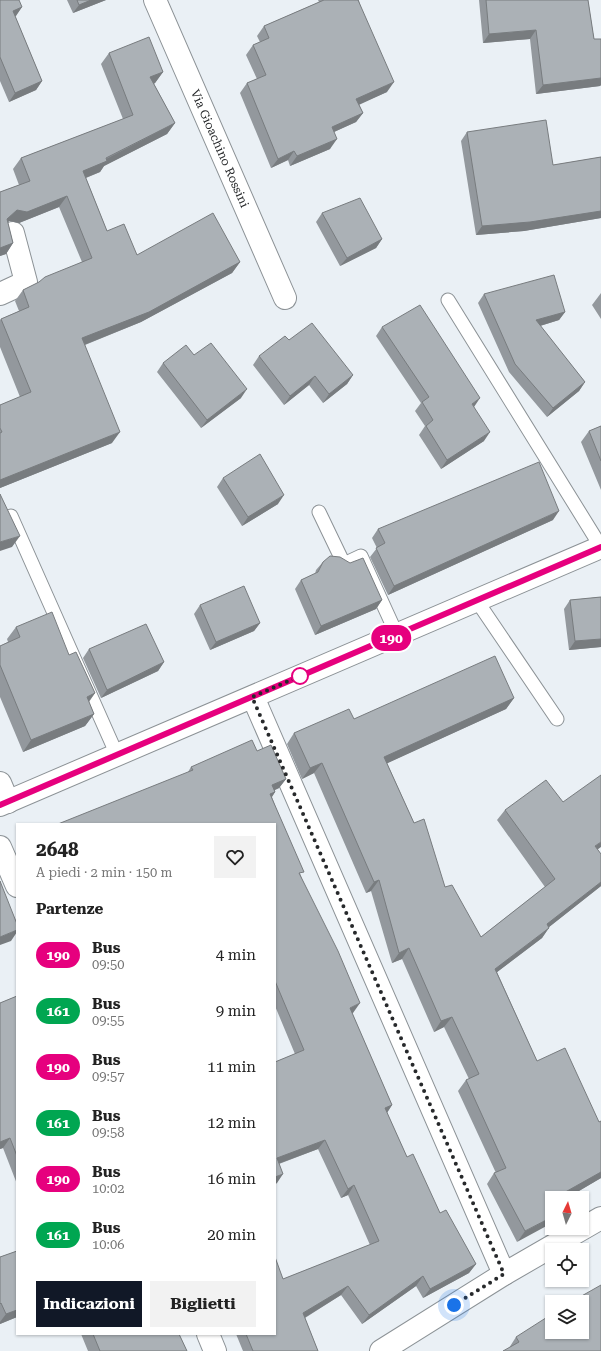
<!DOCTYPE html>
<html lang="it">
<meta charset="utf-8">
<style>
:root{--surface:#fff;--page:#f2f2f2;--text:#222;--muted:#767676;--accent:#111827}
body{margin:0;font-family:"Roboto Serif",serif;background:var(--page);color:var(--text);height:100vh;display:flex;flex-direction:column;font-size:15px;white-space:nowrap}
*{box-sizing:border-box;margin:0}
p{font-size:13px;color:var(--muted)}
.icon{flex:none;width:22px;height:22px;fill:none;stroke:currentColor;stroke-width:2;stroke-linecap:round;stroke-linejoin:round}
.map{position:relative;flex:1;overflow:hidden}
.sheet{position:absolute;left:16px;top:823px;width:260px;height:512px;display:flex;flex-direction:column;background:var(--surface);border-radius:0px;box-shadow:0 1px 3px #0004}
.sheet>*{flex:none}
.badge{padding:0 8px;border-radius:13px;font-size:14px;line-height:26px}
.needle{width:26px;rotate:5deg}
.buttons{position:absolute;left:545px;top:1191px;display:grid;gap:8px}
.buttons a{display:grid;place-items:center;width:44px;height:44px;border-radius:0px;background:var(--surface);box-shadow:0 1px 3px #0004;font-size:20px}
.you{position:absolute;width:20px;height:20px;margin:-10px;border:3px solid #fff;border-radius:50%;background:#1a73e8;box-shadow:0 0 0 6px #1a73e833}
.map>.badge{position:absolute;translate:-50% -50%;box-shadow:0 0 0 2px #fff}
h2{padding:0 20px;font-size:15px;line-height:36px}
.round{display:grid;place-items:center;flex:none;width:42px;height:42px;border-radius:0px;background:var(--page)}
.headline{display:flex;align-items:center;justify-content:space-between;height:68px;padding:0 20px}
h1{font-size:19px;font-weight:700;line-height:30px}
.action{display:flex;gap:8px;margin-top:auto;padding:8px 20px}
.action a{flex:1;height:46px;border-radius:0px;background:var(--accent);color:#fff;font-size:16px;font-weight:700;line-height:46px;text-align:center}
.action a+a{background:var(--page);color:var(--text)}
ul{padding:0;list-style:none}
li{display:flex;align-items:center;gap:12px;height:56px;padding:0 20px}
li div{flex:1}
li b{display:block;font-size:15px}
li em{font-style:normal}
li .badge{min-width:44px;font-weight:700;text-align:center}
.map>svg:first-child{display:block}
</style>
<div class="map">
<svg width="601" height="1351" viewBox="0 0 601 1351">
<rect width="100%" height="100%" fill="#eaf0f5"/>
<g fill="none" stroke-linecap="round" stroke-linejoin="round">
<defs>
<path id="service" d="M448,300L601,547
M319,512L344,564L361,556L397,635
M11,516L117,755
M477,601L557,719"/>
<g id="minor">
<path id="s1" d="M155,0L285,298"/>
<path d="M0,294L26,282L13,233"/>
<path d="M253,697L504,1274"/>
<path d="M0,783L8,802"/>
<path d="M0,805L601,547"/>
<path d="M0,847L17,886"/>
<path d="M208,1334L215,1351"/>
<path d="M381,1351L504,1274L601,1218"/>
</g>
</defs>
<!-- service casing -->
<use href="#service" stroke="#8c9296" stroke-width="15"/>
<!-- minor casing -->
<use href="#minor" stroke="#8c9296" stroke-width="24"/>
<!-- service -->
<use href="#service" stroke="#fff" stroke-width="13"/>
<!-- minor -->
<use href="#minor" stroke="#fff" stroke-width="22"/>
</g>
<!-- wall -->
<path fill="#93989d" d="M0,0L22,7L15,16L42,81L36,90L9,102L0,81Z
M67,0H106L73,13Z
M318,0H359V1L387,92L359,104L363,113L356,122L334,132L330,149L290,166L288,160L271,168L240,93L247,83L257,79L246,55L253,45L260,42L257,36L264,26L319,2Z
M479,0H588L594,39H601V85L600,86L536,94L530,39L483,43Z
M109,53L163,72L155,83L154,84L175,123L167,134L104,166L100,172L86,178L107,231L137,255L240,262L232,273L141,322L85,345L112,443L0,488V405L20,397L0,347V320L1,319L19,311L15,301L23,290L82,262L59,207L19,223L9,221L8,223L13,243L6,254L0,256V192L19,185L13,169L21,158L123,119L101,64Z
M467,132L553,165L601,157V218L524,231L476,235L461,141Z
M322,213L382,239L376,248L340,266L316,222Z
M601,293V319L592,305Z
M484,294L565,312L559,320L540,326L585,382L579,391L547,417L509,372L478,303Z
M382,327L474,407L484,441L441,469L419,435L425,426L415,411L421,403L376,336Z
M289,340L353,375L347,384L323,403L309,385L284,405L253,365L259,356Z
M194,355L241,398L201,428L157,372L163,363Z
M601,426V490L581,442L589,431Z
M223,478L278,504L242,526L217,487Z
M553,520L388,595L370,557L377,548L372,538L378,529Z
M323,562L382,600L376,609L315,635L295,589L301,580L315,574L316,570Z
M601,597V647L569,650L564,609L570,600Z
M200,605L260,623L254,631L210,650L194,614Z
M16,627L69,655L95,693L89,702L94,714L85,726L23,752L0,697V646L8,642L7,639Z
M89,649L164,662L158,671L101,698L83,658Z
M514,698L506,709L387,763L414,823L445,887L481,937L545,887L497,820L505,810L597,849L601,854V886L549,927L542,938L497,972L537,1061L599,1122L601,1121V1178L567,1198H552L517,1242L487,1184L494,1173H496L458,1091L466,1080L469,1079L444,1027L434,1032L402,959L392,963L371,891L366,893L314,773L302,779L287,744L294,733L354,719Z
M257,751L286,779L279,788L275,790V792L272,797L301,876L353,1013H352L392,1105L387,1113L407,1157L440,1213L476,1264L469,1273L423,1298L416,1286L362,1324L341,1295L305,1318L318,1351H243L236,1334H275L283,1279L370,1245L348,1195L341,1198L318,1149L279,1164L277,1183L275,1184V1062L295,1054L275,1006V824L188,772L191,767Z
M17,996V1184L3,1148L0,1149V1003Z
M17,1251V1317L0,1324V1257Z
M81,1334H179L187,1351H88Z
M516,1337L601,1351L509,1348Z"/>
<!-- shaded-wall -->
<path fill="#787c7f" d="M91,0H106L73,13L79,5Z
M22,7L16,16L7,19L13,11Z
M536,30L530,39L483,43L489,34Z
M163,72L155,83L143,88L150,77Z
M601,78V85L600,86L536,94L543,85Z
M42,81L36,90L9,102L15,93Z
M394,82L387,92L350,109L356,99Z
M363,113L356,122L325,136L332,127Z
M175,123L167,134L104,166L100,172L75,182L83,171Z
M337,139L330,149L290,166L297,156Z
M294,151L288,160L271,168L278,159Z
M67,196L59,207L19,223L9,221L0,230L7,219L17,210Z
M601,211V218L524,231L476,235L482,226Z
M382,239L376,248L340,266L347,258Z
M13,243L6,254L0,256V248Z
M240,262L232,273L141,322L74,349L82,338Z
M565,312L559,320L530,329L536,320Z
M353,375L347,384L323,403L329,394Z
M315,376L309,385L284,405L290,396Z
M585,382L579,391L547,417L553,408Z
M247,389L241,398L201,428L207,420Z
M480,398L474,407L472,404Z
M120,432L112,443L0,488V480Z
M490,432L484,441L441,469L447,460Z
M284,495L278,504L242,526L248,517Z
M559,511L553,520L388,595L394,586Z
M20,536L12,547L0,551V542Z
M382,600L376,609L315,635L321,626Z
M260,623L254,631L210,650L216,642Z
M601,639V647L569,650L575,641Z
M164,662L158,671L101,698L107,690Z
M95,693L86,705L87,697Z
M514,698L506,709L377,768L384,757Z
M94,714L85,726L23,752L31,740Z
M322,763L314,773L302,779L310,768Z
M286,779L279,788L266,794L272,785Z
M275,792L269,801L270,794Z
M601,842V847L587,857L595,846Z
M379,880L371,891L366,893L374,882Z
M601,882V886L539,935L547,924Z
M549,928L542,938L488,979L495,969Z
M17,930V932L11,941L0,945V937Z
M409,948L402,959L392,963L399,953Z
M360,1003L353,1013L343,1017L350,1008Z
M452,1017L444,1027L434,1032L441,1021Z
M392,1105L386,1114L385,1108Z
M10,1138L3,1148L0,1149V1142Z
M325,1140L318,1149L275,1165L277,1158Z
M601,1172V1178L567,1198H558L560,1195Z
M283,1174L277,1183L275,1184V1177Z
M354,1185L348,1195L341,1198L348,1189Z
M552,1217V1223L517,1242L525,1231Z
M476,1264L469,1273L423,1298L430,1289Z
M423,1276L416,1286L362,1324L369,1315Z
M348,1286L341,1295L296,1323L303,1313Z
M17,1310V1317L0,1324V1322L6,1314Z"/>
<!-- building -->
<path fill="#abb1b6" stroke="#787c7f" d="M0,0H19L22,7L13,11L42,81L15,93L0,57Z
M77,0H91L79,5Z
M324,0H358L394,82L356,99L363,113L332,127L337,139L297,156L294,151L278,159L247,83L266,75L253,45L269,38L264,26Z
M486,0H588L594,39H601V78L543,85L536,30L489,34Z
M149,37L163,72L150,77L175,123L106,158L107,161L83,171L107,231L124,224L137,255L213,213L240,262L149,312L82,338L120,432L0,480V433L2,432L0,428V405L31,392L1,319L29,307L23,290L39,282L45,277L92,258L67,196L27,212L17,210L7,219L13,243L0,248V192L30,181L21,158L133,115L109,53Z
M546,120L553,165L601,157V211L530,222L482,226L467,132Z
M360,198L382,239L347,258L322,213Z
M554,275L565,312L536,320L585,382L553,408L515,364L484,294Z
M420,305L480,398L472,404L490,432L447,460L426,426L433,420L422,402L429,397L382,327Z
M312,323L353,375L329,394L315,376L290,396L259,356L285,336L289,340Z
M211,343L247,389L207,420L163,363L186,345L194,355Z
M601,426V461L589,431Z
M260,454L284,495L248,517L223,478Z
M539,462L559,511L394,586L376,548L385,543L378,529Z
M0,494L20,536L0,542Z
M330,556L340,557L350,563L363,558L382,600L321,626L301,580L318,572L323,562Z
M244,586L260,623L216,642L200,605Z
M601,597V639L575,641L570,600Z
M52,612L69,655L76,652L95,693L87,697L94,714L31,740L0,665V646L20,637L16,627Z
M146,624L164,662L107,690L89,649Z
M495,656L514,698L384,757L414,823L424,819L445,887L452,885L481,937L555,879L505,810L546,780L563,802L601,775V842L595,846L601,854V882L547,924L549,928L495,969L537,1061L565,1048L599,1122L601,1121V1172L560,1195L562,1198H552V1217L525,1231L494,1173L506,1168L466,1080L479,1074L452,1017L441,1021L409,948L399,953L379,880L374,882L322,763L310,768L294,733L349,709L354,719Z
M252,740L257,751L271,745L286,779L272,785L275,792L270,794L304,872L299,873L338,951L360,1003L350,1008L392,1105L385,1108L407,1157L413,1154L440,1213L446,1210L476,1264L430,1289L423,1276L369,1315L348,1286L303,1313L318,1351H253L246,1334H275V1257L283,1279L379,1241L354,1185L348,1189L325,1140L277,1158L283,1174L275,1177V1062L304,1050L275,981V824H58L193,770L191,767Z
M0,881L17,924V930L0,937Z
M17,996V1156L10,1138L0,1142V1003Z
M17,1251V1310L6,1314L1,1303L0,1304V1257Z
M601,1285V1351H503L519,1342L516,1337L552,1314V1332H582V1302H571Z
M93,1334H179L187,1351H100Z"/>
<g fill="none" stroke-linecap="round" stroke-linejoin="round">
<defs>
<path id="line" d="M0,805L601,547"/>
</defs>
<!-- line casing -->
<use href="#line" stroke="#fff" stroke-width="9"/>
<!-- line -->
<use href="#line" stroke="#e6007e" stroke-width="6"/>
<!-- walk -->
<path stroke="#27292b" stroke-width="4" stroke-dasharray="0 7.2" d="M300,676L252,697L504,1274L454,1305"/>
</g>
<!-- markers -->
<circle fill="#fff" stroke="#e6007e" stroke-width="2" cx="300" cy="676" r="8"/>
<g text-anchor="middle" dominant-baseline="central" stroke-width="3" stroke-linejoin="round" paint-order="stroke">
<!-- street labels -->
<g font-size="12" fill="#27292b" stroke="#fafdff">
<text stroke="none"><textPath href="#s1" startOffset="162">Via Gioachino Rossini</textPath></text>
</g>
</g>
</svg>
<div class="buttons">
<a><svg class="needle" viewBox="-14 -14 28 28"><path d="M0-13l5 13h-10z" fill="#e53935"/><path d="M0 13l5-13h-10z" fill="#767676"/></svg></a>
<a><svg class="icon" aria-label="locate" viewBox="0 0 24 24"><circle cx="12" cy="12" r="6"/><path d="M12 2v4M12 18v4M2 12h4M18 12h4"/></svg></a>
<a><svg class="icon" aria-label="layers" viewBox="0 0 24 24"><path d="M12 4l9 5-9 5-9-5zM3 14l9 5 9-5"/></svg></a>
</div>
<div class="you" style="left:454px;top:1305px"></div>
<b class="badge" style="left:391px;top:638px;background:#e6007e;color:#fff">190</b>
<section class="sheet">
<div class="headline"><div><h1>2648</h1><p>A piedi · 2 min · 150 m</p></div><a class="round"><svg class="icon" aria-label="heart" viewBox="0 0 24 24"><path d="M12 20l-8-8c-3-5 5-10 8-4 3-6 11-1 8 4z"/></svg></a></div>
<h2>Partenze</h2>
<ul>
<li><span class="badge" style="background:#e6007e;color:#fff">190</span><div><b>Bus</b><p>09:50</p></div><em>4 min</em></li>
<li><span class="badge" style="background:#00a651;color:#fff">161</span><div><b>Bus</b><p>09:55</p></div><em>9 min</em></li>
<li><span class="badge" style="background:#e6007e;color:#fff">190</span><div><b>Bus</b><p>09:57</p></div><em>11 min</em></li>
<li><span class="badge" style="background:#00a651;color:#fff">161</span><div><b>Bus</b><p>09:58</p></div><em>12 min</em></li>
<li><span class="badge" style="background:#e6007e;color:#fff">190</span><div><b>Bus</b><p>10:02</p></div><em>16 min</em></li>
<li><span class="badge" style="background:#00a651;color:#fff">161</span><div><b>Bus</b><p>10:06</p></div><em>20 min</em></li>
</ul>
<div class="action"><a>Indicazioni</a><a>Biglietti</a></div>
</section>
</div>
